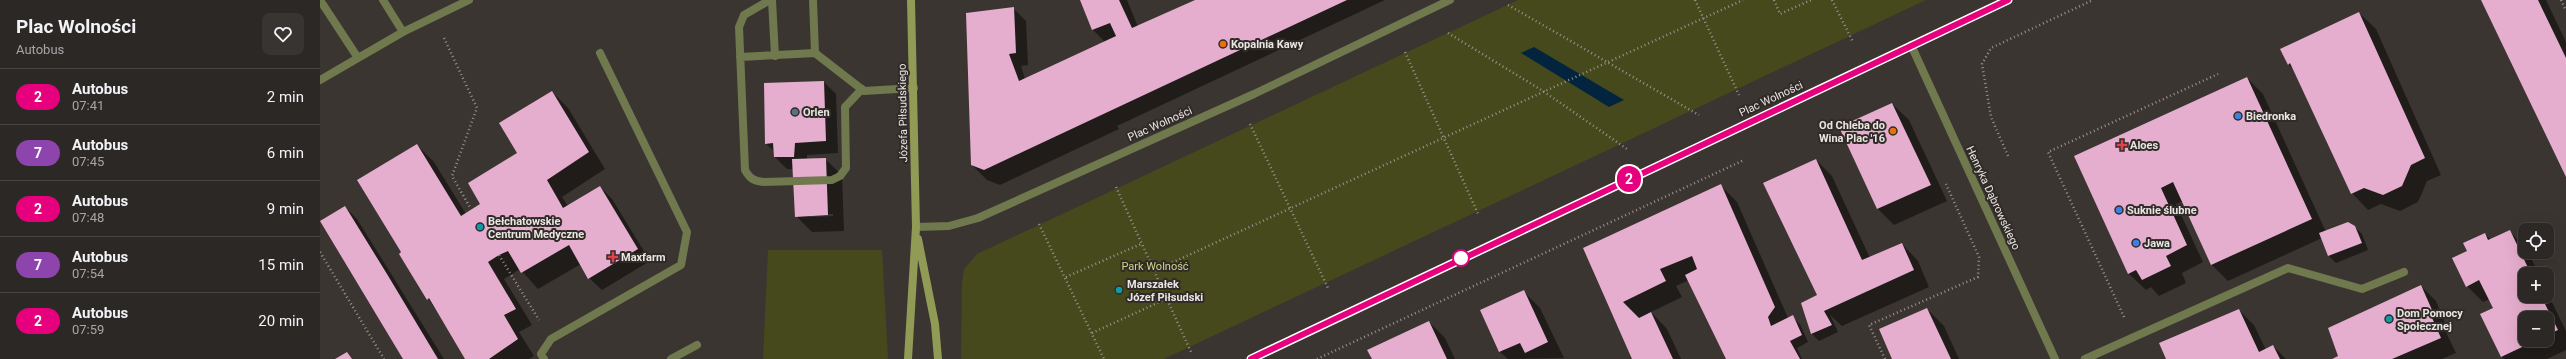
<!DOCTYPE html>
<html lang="pl">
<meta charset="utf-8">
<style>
:root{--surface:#2c2826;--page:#383432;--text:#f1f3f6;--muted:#a6a6a7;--line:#484443}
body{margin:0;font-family:Roboto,sans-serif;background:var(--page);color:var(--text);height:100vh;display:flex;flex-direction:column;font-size:15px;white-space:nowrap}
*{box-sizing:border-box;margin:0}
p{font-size:13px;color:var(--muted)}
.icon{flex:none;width:22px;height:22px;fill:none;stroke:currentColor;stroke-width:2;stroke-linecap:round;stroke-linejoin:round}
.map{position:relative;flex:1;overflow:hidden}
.drawer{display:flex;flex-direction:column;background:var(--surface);width:320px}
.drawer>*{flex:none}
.badge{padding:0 8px;border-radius:13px;font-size:14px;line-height:26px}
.fabs{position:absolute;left:2198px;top:223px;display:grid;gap:8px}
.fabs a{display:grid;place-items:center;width:36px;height:36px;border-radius:8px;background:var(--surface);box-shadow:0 4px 16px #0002,0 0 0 1px var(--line);font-size:20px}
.map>.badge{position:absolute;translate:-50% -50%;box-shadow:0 0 0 2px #fff}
.round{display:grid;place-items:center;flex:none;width:42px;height:42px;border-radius:8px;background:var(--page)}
.headline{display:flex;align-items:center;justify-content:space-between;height:68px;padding:0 16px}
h1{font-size:19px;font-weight:700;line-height:30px}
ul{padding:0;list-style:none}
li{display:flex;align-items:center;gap:12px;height:56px;padding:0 16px;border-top:1px solid var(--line)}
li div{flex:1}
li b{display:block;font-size:15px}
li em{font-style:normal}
li .badge{min-width:44px;font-weight:700;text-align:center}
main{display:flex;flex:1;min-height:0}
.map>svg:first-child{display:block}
</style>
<main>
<section class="drawer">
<div class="headline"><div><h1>Plac Wolności</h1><p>Autobus</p></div><a class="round"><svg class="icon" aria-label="heart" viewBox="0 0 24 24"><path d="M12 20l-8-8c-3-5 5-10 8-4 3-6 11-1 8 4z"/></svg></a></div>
<ul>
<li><span class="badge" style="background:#e6007e;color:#fff">2</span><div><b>Autobus</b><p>07:41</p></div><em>2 min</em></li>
<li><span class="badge" style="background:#8e44ad;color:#fff">7</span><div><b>Autobus</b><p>07:45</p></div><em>6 min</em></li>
<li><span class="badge" style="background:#e6007e;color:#fff">2</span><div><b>Autobus</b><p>07:48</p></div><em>9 min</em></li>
<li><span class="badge" style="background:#8e44ad;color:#fff">7</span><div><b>Autobus</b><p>07:54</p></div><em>15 min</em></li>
<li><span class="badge" style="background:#e6007e;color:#fff">2</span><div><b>Autobus</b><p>07:59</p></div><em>20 min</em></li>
</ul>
</section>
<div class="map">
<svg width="2246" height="359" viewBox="0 0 2246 359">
<rect width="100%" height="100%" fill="#3b3532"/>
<!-- green -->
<path fill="#45491c" d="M1198,0H1606L844,359H641L642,284L644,269L657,254Z
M448,250H562L568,359H443Z"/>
<!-- water -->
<path fill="#02243e" d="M1214,47L1304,100L1289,107L1201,53Z"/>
<!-- shadow -->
<path fill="#0007" fill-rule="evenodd" d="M761,0H807L818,27L876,0H1065L797,126L799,129L680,185L667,180L652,165L647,13L693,8L706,21L708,65L701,66L705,79L785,42L773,30Z
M2162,0H2226L2246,42V175Z
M2039,13L2056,29L2121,175L2107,181L2098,202L2080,211L2061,204L2048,210L2032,193L1974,70L1968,64Z
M1927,78L1943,94L2006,232L2035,227L2042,234L2048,250L2016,263L2009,256L2002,238L1908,281L1892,265L1863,201L1856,204L1883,262L1862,273L1866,283L1839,296L1831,287L1826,290L1809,274L1755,157Z
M504,82L516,94L518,153L487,155V160L505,159L522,175L524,231L492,232L476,216L474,169H467L455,157L454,151L446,144ZM513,214V216L490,217V215Z
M232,92L248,108L285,169L242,197L248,206L280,187L292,199L330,261L282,290L269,278L261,264L218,289L200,269L184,279L212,325L199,332L214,356L209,359H147L80,254L83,253L97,145L114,162L146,214L162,204L198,154Z
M1572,104L1589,120L1627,201L1574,225L1558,209L1520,128Z
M1496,160L1512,176L1550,258L1582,244L1598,261L1609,287L1522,326L1510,315L1518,332L1499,341L1492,334L1482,303L1498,296Z
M1401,186L1417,202L1468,318L1472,317L1480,324L1488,342L1477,348L1482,359H1407L1369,280L1356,286L1362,297L1331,312L1347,329L1361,359H1313L1264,248Z
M25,207L37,219L124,359H84Z
M2189,231L2205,247V252H2208L2219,274H2205V296H2227V292L2246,331V350L2227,359H2184L2181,356L2174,308L2170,299L2163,302L2147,286L2148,252L2165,234L2171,240ZM2205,318H2227V340H2205Z
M2101,286L2116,301L2126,325L2123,326L2136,353L2122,359H2014Z
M1204,292L1220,308L1244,358L1188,359L1180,352L1161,311Z
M1607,309L1624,326L1639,359H1574Z
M1919,310L1934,325L1946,350L1953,346L1966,359H1847Z
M1109,322L1125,338L1135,359H1053Z"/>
<!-- building -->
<path fill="#e6aece" d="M760,0H799L812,28L875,0H1027L664,170L651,165L646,13L694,7L696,53L689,54L699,81L796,36L790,23L772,30Z
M2161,0H2218L2246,58V177Z
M2039,12L2105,158L2091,165L2082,186L2063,195L2044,188L2031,194L1970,63L1968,65L1960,49Z
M1927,77L1992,219L1891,265L1853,182L1841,188L1867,245L1846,256L1851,266L1822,280L1816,270L1808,274L1754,156Z
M504,81L506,141L475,143L474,157H454L453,143L445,144L444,83Z
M232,91L269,152L227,180L243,208L280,186L318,249L268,279L249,245L201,273L188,251L179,255L168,262L196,309L184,315L198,339L169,359H145L109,298L107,300L79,254L81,252L37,180L97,144L141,216L160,204L148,183L197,153L179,123Z
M1572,103L1611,185L1557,209L1519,127Z
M506,158L508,215L475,217L472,159Z
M1496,159L1542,260L1582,243L1594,270L1504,311L1512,325L1491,334L1481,303L1497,295L1443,183Z
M1401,184L1455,307L1448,317L1451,326L1473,315L1482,335L1470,341L1480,359H1406L1365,275L1377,269L1372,256L1340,269L1346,281L1303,302L1319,318L1331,312L1353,359H1312L1263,248Z
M25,206L67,274L118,359H83L0,221Z
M2028,222L2035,226L2042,243L2008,256L1999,233Z
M2190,230L2211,274H2205V296H2221L2238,330L2227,335V318H2205V340H2217L2181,357L2160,314L2173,308L2159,280L2146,287L2132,258L2147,251L2143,243L2165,233L2168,240Z
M2101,285L2112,310L2109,311L2121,338L2072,359H2012L2018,356L2008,328Z
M1204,290L1228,342L1205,353L1200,343L1179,352L1160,310Z
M1607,308L1631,359H1572L1559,329Z
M1919,309L1939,352L1953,345L1960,359H1846L1839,343Z
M1109,321L1127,359H1052L1047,350Z
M27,352L32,359H15Z"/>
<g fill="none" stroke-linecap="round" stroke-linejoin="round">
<!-- path -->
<path stroke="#999491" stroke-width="2.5" stroke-dasharray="1 3" stroke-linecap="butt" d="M1375,0L1419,95
M1454,0L1460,14L1491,0
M1512,0L1533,42
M2241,0L2246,11
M1188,5L1379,115
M1128,33L1223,91L1307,149
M124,38L157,108L132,176L151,209
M1085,52L1159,216
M930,124L1008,288
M1688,156L1671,117L1662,64L1671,48L1773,0
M796,187L871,352
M719,224L784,359
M0,252L64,359
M179,255L219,320
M834,271L1423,0
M746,277L821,244
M1804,317L1728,152L1898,74
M772,333L846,299
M997,359L1424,160
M1565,359L1549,325L1658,277L1659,257L1626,184"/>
<!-- lane -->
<path stroke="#70784d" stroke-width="8" d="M0,0L38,58L83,32
M63,0L83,32L149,0
M450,0L424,15L419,27L425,170C430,179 434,181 444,182L512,180L520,176L526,168L525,107L542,89
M452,0L455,56
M493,0L495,53L544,91L594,88
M420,57L495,53
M0,80L38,58
M224,359L221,354L231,339L361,265L367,232L280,53
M351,359L377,345
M1765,359L1968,268L2042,289L2084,272"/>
<!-- street -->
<path stroke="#70784d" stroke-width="8" d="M1591,45L1735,359
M596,227L629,226L658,218L934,94L1130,0"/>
<!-- secondary -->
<path stroke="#919b56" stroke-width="8" d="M598,239L615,324L618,359
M588,359L596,227L591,0
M931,359L1688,0"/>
</g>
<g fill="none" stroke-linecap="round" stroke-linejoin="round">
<defs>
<path id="line" d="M931,359L1688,0"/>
</defs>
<!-- line casing -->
<use href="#line" stroke="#fff" stroke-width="9"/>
<!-- line -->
<use href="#line" stroke="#e6007e" stroke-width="6"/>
</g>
<!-- markers -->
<g fill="#e8710a" stroke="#312b28" stroke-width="1.5">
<circle cx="903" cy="44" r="4"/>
<circle cx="1573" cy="131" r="4"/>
</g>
<circle fill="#5c6f8a" stroke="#312b28" stroke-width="1.5" cx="475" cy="112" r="4"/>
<g fill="#3f7fe0" stroke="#312b28" stroke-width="1.5">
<circle cx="1918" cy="116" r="4"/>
<circle cx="1799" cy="210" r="4"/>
<circle cx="1816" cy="243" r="4"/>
</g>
<g fill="#e0444e" stroke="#312b28" stroke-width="1.5">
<path d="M1800 139h4v4h4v4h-4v4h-4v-4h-4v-4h4z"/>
<path d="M291 251h4v4h4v4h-4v4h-4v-4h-4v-4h4z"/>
</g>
<g fill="#0f9aa8" stroke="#312b28" stroke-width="1.5">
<circle cx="160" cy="227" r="4"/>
<circle cx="799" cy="290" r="4"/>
<circle cx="2069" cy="319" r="4"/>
</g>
<circle fill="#fff" stroke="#e6007e" stroke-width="2" cx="1141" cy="258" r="8"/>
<g text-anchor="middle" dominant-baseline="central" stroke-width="4" stroke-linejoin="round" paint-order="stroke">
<!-- poi labels -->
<g font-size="11" font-weight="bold" fill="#eae6e4" stroke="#312b28" text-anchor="start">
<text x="911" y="44">Kopalnia Kawy</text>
<text x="483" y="112">Orlen</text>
<text x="1926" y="116">Biedronka</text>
<text x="1565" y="125" text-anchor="end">Od Chleba do<tspan x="1565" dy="13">Wina Plac '16</tspan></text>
<text x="1810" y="145">Aloes</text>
<text x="1807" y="210">Suknie ślubne</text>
<text x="168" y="221">Bełchatowskie<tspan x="168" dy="13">Centrum Medyczne</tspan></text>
<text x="1824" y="243">Jawa</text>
<text x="301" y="257">Maxfarm</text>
<text x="807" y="284">Marszałek<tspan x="807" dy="13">Józef Piłsudski</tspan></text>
<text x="2077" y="313">Dom Pomocy<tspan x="2077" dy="13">Społecznej</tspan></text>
</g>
<!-- street labels -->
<g font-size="11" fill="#eae6e4" stroke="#312b28">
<text transform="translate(1451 99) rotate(-25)">Plac Wolności</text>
<text transform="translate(583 113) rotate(-91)">Józefa Piłsudskiego</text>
<text transform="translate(840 124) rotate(-24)">Plac Wolności</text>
<text transform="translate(1673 198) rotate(65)">Henryka Dąbrowskiego</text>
</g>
<!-- park labels -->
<g font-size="11" fill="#ccd682" stroke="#312b28">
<text x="835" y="266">Park Wolność</text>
</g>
</g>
</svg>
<div class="fabs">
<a><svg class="icon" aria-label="locate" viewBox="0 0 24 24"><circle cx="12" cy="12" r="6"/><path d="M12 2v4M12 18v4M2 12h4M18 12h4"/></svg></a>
<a>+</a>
<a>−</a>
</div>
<b class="badge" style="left:1309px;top:179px;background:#e6007e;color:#fff">2</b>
</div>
</main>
